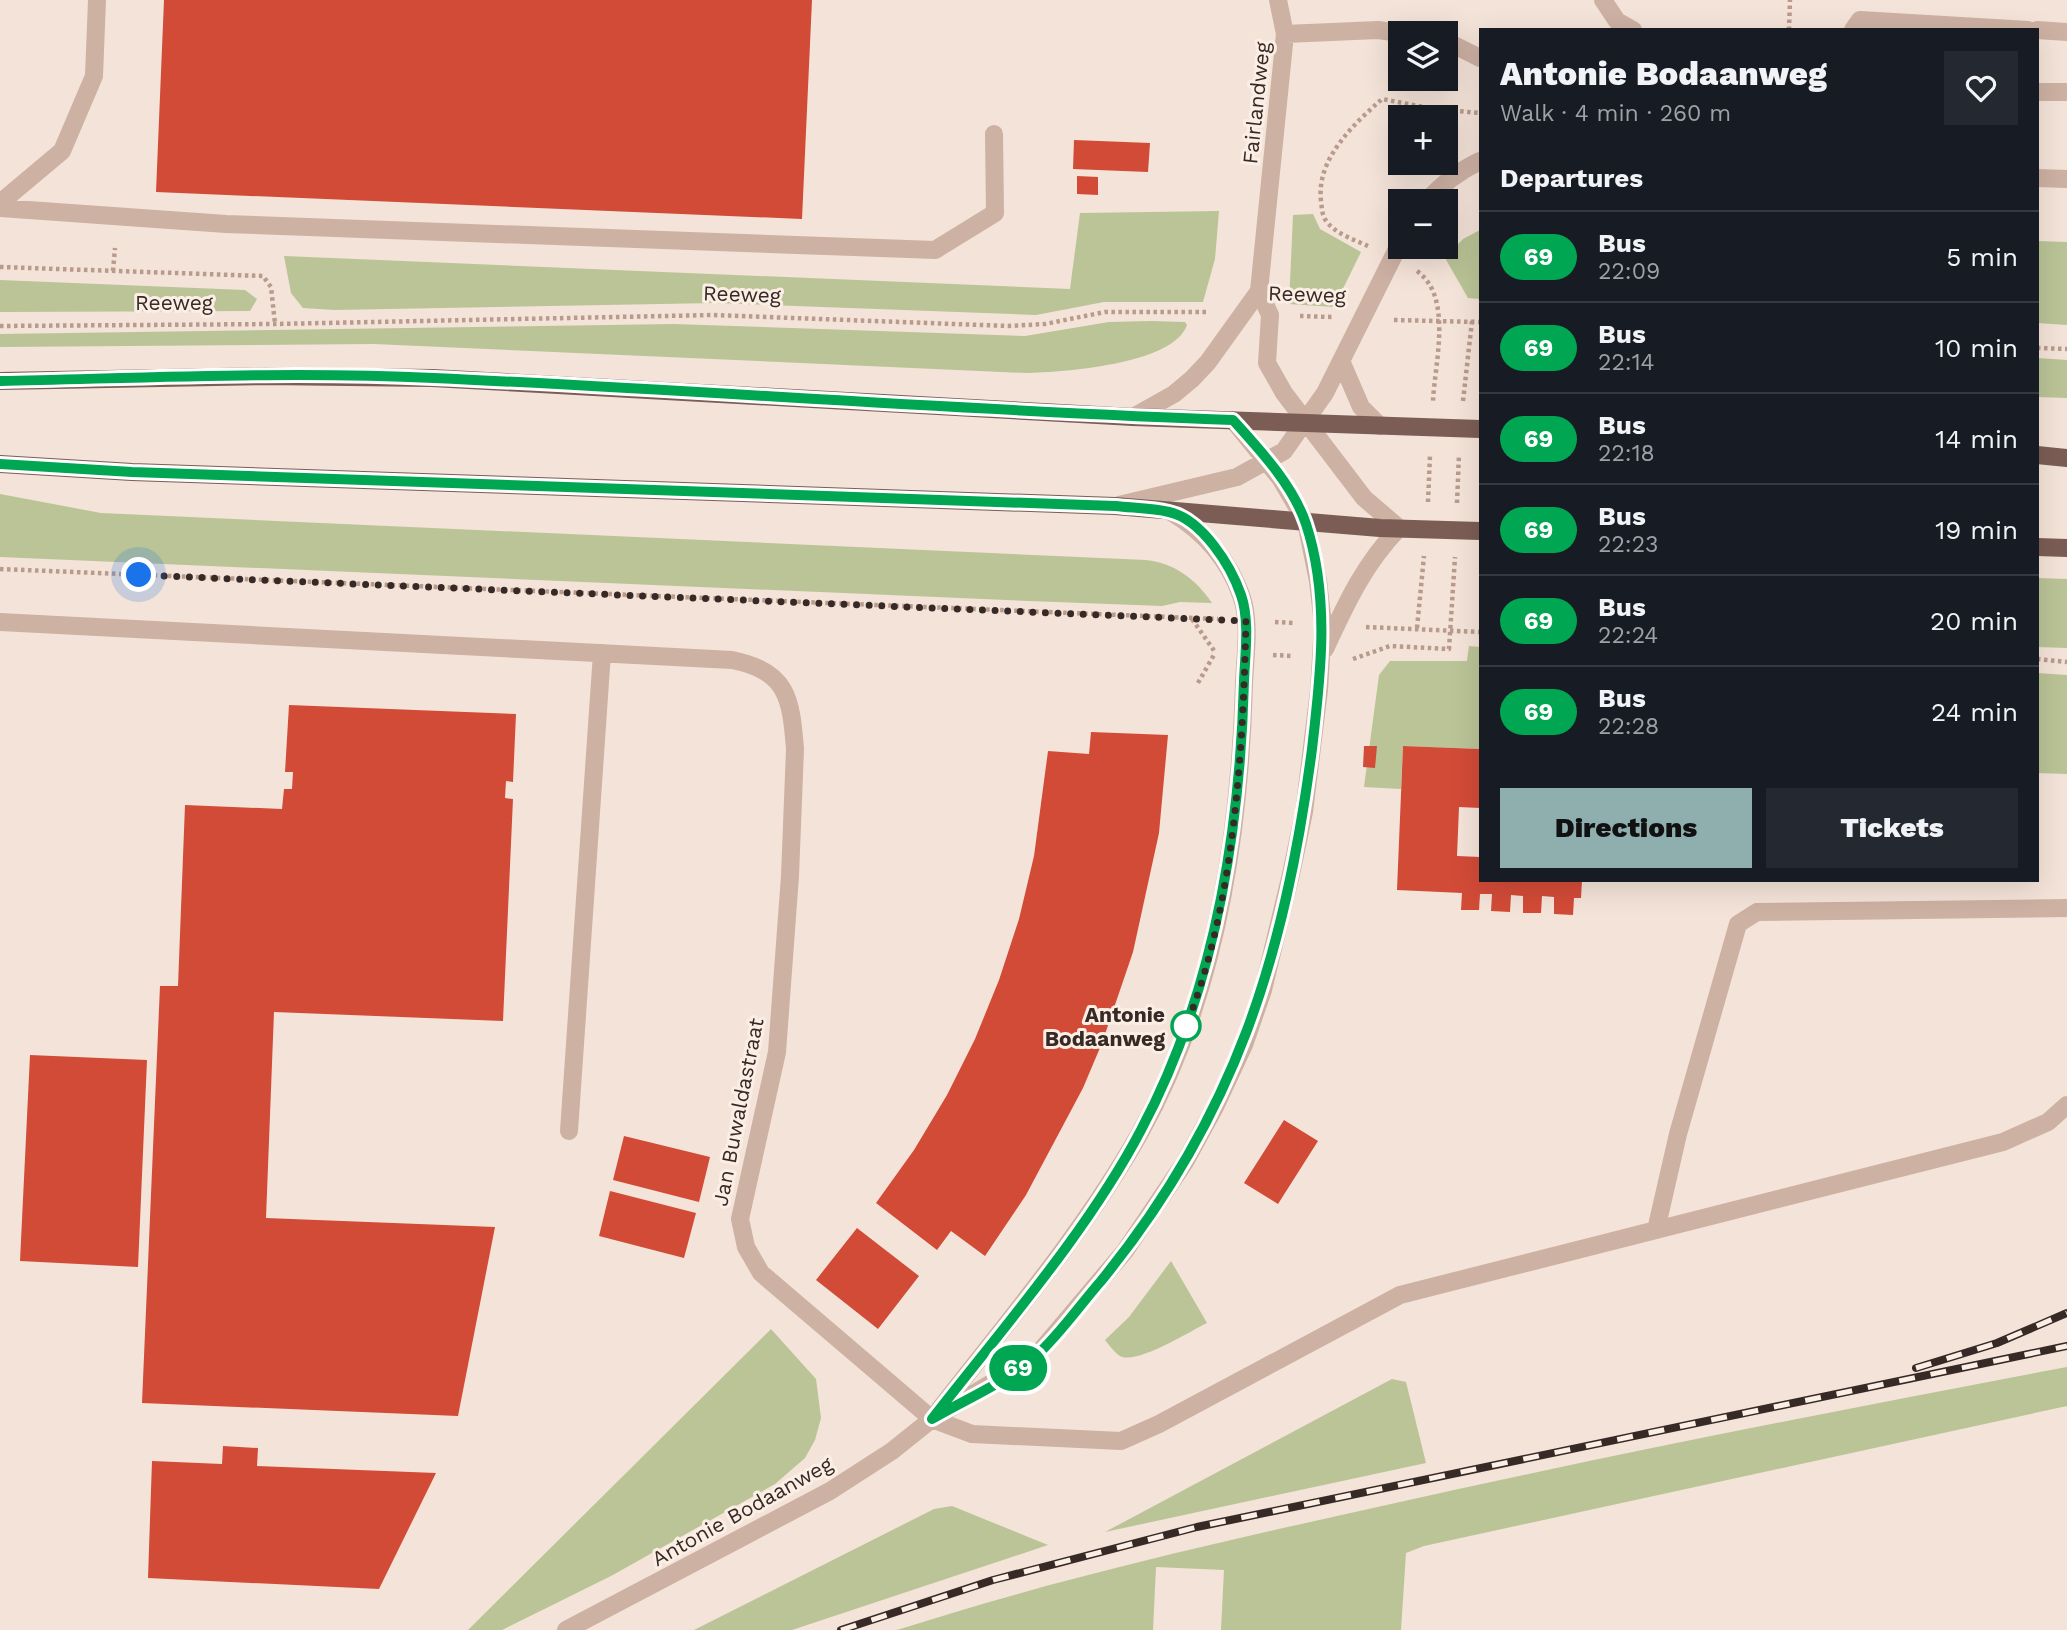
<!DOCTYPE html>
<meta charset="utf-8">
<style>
:root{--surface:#171b24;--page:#242831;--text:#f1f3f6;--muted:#9ea1a6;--line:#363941;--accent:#8fafaf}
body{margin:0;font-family:"Work Sans",sans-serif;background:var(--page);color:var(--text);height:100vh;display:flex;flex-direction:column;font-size:26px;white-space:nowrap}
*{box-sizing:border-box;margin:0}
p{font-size:23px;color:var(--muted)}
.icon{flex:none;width:38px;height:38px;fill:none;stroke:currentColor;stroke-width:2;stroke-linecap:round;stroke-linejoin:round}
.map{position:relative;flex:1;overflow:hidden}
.sheet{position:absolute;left:1479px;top:28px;width:560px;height:854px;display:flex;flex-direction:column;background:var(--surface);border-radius:0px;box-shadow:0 7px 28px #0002}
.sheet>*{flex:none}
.badge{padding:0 14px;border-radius:23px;font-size:24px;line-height:46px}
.tools{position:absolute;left:1388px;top:21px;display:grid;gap:14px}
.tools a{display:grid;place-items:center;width:70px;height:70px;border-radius:0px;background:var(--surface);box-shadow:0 7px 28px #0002;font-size:35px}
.you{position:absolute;width:35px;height:35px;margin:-18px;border:5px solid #fff;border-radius:50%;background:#1a73e8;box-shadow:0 0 0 10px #1a73e833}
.map>.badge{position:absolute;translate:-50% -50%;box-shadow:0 0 0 4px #fff}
h2{padding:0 21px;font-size:26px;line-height:63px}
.round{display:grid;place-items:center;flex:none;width:74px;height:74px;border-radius:0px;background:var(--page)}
.overview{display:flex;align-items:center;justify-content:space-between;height:119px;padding:0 21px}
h1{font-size:33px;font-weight:800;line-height:52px}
.action{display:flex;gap:14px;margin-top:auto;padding:14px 21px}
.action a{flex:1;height:80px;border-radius:0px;background:var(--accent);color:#111;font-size:28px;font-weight:800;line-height:80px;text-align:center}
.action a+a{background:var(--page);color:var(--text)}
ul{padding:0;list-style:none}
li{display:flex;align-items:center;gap:21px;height:91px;padding:0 21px;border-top:2px solid var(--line)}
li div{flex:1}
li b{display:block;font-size:26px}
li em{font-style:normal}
li .badge{min-width:77px;font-weight:700;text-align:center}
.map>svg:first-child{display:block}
</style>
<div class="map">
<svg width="2067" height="1630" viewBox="0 0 2067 1630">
<rect width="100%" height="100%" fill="#f4e3d8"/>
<!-- green -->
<path fill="#bac496" d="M1219,211L1215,259L1203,302H1104L1036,315L715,303L335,310L303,308L291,293L284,256L1070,289L1080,213Z
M1313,214L1320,229L1361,252L1334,307L1289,304L1293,215Z
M1480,230V299L1468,298L1445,258L1463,239Z
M2037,241L2067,242V325L2037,323Z
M0,280L245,290L257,299L250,311L0,312Z
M1151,321L1185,322L1187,325C1173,365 1062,372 1026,373L374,344L0,347V334L674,324L1025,336L1109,322Z
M2037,358L2067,360V398L2037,397Z
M0,494L101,513L1146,560C1174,563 1196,579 1212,603L1180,602L1162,606L1029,601L0,557Z
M2037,578L2067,579V648L2037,647Z
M1469,646L1480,647V749L1403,746L1401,789L1364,787L1379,675L1390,661H1467Z
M2037,673L2067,675V774L2037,773Z
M1171,1261L1207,1323C1190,1331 1137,1365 1120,1356C1115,1353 1109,1345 1105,1340L1129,1317Z
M771,1329L816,1379L821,1418L815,1440L805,1458L775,1484L611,1576L502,1630H468Z
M2067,1367V1406L1424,1546L1406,1553L1401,1630H1221L1224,1570L1156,1567L1153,1630H897C1056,1579 1219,1542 1382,1506C1609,1455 1838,1410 2067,1367Z
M1392,1379L1406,1382L1426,1463L1105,1532Z
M952,1506L1048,1545L792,1630H694L934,1509Z"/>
<!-- building -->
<path fill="#d24b37" d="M164,0H812L802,219L156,192Z
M1074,140L1150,143L1148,172L1073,169Z
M1077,176L1098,177V195L1077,194Z
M289,705L516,714L513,782L506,781L505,798L513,799L503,1021L274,1012L266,1218L495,1227L458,1416L142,1403L160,986H178L185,805L282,809L284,789H292L293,772H285Z
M1091,732L1168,735L1159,833L1133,952L1102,1043L1083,1088L1026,1195L985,1256L951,1231L937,1250L876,1203L914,1150L947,1095L975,1039L999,980L1019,919L1034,856L1048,751L1089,754Z
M1364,746H1377L1375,768L1363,767Z
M1403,746L1480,749V808L1459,807L1457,856L1480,857V880H1582L1581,898H1574L1573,915L1554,914V897L1542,896L1541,913H1523V896L1511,895L1510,912L1491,911L1492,894H1480L1479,910H1461L1462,893L1397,890Z
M30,1055L147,1060L138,1267L20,1261Z
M1284,1120L1318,1141L1278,1204L1244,1183Z
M624,1136L710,1157L699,1202L613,1180Z
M610,1191L696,1213L684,1258L599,1236Z
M857,1228L919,1276L878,1329L816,1280Z
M223,1446L258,1448L257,1466L436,1473L379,1589L148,1578L152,1461L222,1464Z"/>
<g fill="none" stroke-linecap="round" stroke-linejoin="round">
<!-- path -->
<path stroke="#b99b8d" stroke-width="4.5" stroke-dasharray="3.5 3.5" stroke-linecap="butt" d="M1789,30L1790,0
M1368,246C1355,240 1336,234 1327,222C1322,216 1322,209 1321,201C1316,159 1353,125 1382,99L1434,109L1480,113
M0,267L263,276L271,287L275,324
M113,271L115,248
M1417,271C1453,297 1435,361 1433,401
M1300,316L1333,317
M1394,320L1480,322
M0,326L275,324L713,315L1008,326L1045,324L1105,312H1207
M2037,348L2067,349
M1463,401L1472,321
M1428,502L1430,455
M1457,503L1459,455
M0,569L1218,619
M1192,619L1215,652
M1275,622L1294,623
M1366,627L1480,632
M1417,628L1424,556
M1273,655L1292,656
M1353,659L1390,646L1449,649L1455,557
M2037,659L2067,662
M1198,683L1215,653"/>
<!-- minor -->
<path stroke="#cdb1a3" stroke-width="18" d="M1603,0L1617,21L1633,30
M1853,30L1860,20L2028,30
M2037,30L2067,32
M1285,34L1378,30L1400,33
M1446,41L1480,58
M2037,92H2067
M2037,178L2067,179
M1427,201C1443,183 1459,171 1480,161
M0,203L62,151L94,76L97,0
M0,208L226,224L935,250L995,213L994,134
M1259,291L1270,315L1267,363L1284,393L1364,498L1399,528C1364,564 1346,604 1325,649
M1342,363L1361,407L1380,426
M1133,417L1174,394L1192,379L1208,362L1259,291L1285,34L1278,0
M1119,505L1237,477L1284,451L1325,393L1400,243
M0,622L732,660C788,671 791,699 795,749L790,876L777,1052L740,1219L746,1247L761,1273L932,1419L972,1434L1121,1441L1159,1424L1400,1295L2003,1142L2048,1122L2067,1105
M569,1131L602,653
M1656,1230L1678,1134L1738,924L1757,912L2067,908
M939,1410C1008,1321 1084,1232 1140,1133C1215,999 1240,835 1244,684C1245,656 1251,622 1241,595C1228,559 1203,531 1171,512
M566,1630L830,1491L892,1451L932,1419L1036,1356L1125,1251L1185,1162L1215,1107L1244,1045L1263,990L1291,874L1304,812L1319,690L1323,625L1318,581L1306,522L1280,478L1233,420"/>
<!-- major -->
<path stroke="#7b5d55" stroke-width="18" d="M0,381L266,376L432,378L1133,417L1480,429
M2037,455L2067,458
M0,464L132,472L1115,506L1380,528L1480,531
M2037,547L2067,548"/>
<defs>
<path id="rail" d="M1916,1368L1997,1343L2067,1313
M841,1630L993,1580L1197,1527L2067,1346"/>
</defs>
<!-- rail casing -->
<use href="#rail" stroke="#372926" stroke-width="8"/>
<!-- rail -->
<use href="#rail" stroke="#fbeee4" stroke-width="5" stroke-dasharray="16" stroke-linecap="butt"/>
</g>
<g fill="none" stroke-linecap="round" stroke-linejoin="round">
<defs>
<path id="line" d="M0,381C144,378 290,371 434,378C701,390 967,411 1233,420C1260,450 1293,485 1306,524C1330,597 1321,674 1312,749C1285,956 1235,1117 1101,1281C1080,1305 1060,1334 1036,1356C1007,1382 966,1399 932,1419C1002,1329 1088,1231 1141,1130C1214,993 1240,835 1244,681C1245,654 1250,621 1241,595C1231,566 1202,519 1169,512C1152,508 1133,508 1115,506L132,472L0,464"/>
</defs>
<!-- line casing -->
<use href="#line" stroke="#fff" stroke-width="16"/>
<!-- line -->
<use href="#line" stroke="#00a651" stroke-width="10"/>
<!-- walk -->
<path stroke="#372926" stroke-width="7" stroke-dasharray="0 12.6" d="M139,575L1246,621C1243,749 1235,906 1186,1026"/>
</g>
<!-- markers -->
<circle fill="#fff" stroke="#00a651" stroke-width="3.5" cx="1186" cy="1026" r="14"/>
<g text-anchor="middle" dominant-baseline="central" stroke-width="6" stroke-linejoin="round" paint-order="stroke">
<!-- street labels -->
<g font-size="21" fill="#372926" stroke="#fbeee4">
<text transform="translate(1256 103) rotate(-84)">Fairlandweg</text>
<text transform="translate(742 294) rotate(2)">Reeweg</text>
<text transform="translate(1307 294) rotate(2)">Reeweg</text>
<text x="174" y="302">Reeweg</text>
<text transform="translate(738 1112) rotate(-79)">Jan Buwaldastraat</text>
<text transform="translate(742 1511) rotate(-29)">Antonie Bodaanweg</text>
</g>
<!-- stop labels -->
<g font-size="21" font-weight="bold" fill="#372926" stroke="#fbeee4" text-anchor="end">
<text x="1165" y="1014">Antonie<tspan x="1165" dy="24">Bodaanweg</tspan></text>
</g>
</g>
</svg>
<div class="tools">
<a><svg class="icon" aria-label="layers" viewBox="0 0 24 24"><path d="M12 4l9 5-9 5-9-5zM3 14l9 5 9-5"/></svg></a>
<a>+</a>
<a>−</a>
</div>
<div class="you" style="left:139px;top:575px"></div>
<b class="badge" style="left:1018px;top:1368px;background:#00a651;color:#fff">69</b>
<section class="sheet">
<div class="overview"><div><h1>Antonie Bodaanweg</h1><p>Walk · 4 min · 260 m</p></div><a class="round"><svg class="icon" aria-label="heart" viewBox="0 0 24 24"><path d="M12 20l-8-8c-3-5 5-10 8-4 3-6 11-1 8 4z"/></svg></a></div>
<h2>Departures</h2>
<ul>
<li><span class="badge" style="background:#00a651;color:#fff">69</span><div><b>Bus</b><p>22:09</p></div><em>5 min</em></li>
<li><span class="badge" style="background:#00a651;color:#fff">69</span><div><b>Bus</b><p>22:14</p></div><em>10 min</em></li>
<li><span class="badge" style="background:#00a651;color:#fff">69</span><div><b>Bus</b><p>22:18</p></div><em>14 min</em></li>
<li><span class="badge" style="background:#00a651;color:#fff">69</span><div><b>Bus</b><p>22:23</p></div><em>19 min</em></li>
<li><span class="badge" style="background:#00a651;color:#fff">69</span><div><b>Bus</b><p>22:24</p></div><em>20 min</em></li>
<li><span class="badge" style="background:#00a651;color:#fff">69</span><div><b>Bus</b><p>22:28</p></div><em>24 min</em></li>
</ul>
<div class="action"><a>Directions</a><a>Tickets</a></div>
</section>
</div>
